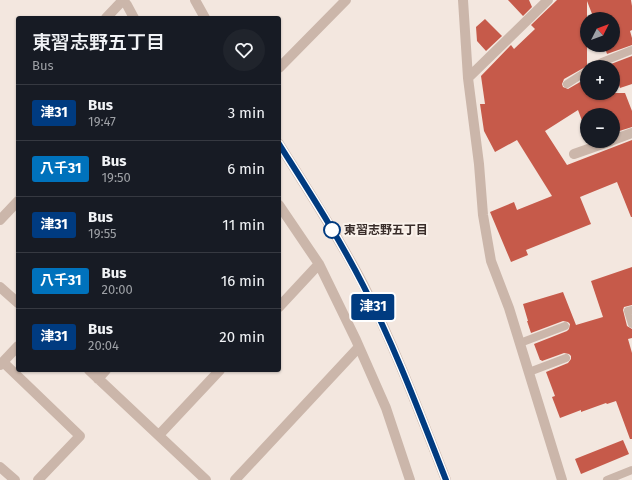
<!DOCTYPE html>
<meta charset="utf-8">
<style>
:root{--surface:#171b24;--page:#20242c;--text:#f1f3f6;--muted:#9ea1a6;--line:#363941}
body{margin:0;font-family:"Fira Sans","Noto Sans JP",sans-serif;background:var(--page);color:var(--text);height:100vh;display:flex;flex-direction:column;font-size:15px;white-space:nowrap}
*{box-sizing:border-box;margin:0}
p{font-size:13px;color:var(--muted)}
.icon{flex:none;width:22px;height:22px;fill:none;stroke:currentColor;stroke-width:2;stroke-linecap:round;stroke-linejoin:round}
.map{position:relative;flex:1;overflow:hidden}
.details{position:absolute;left:16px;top:16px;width:265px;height:356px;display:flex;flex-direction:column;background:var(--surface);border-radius:4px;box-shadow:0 1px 3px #0004}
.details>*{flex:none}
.badge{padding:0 8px;border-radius:3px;font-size:14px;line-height:26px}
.needle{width:26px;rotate:48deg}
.fabs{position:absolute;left:580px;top:12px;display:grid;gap:8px}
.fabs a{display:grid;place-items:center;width:40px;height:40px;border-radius:50%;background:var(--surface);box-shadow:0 1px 3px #0004;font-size:20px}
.map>.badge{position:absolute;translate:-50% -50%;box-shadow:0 0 0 2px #fff}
.round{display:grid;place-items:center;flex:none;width:42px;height:42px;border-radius:21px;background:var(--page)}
.summary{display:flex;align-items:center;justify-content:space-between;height:68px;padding:0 16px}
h1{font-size:19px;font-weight:600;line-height:30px}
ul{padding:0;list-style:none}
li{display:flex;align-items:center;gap:12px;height:56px;padding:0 16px;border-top:1px solid var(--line)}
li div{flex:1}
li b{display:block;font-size:15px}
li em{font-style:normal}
li .badge{min-width:44px;font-weight:700;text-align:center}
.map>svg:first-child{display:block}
</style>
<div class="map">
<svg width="632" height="480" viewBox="0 0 632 480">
<rect width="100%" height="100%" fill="#f3e7df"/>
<!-- building -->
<path fill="#c65a4a" d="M508,0H529L532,7L523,16Z
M557,0H631L632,6V30L630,31L632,38V45L607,54L604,45H613V19H594L587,1V66L564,79L562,84L563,87L568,89L587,78V93H625L632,111V127L613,133V115H587V134L578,110L545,131L567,165L632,140V217H631L617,182L580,197L591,224L526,250L528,255L511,262L490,212L514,202L517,210L552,196L517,140L495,152L484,131L480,104H485L481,76L511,45L514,49L535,29L531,25Z
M485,19L502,36L486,51L477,41L476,27Z
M632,56V84L620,88L613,70V67L611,64Z
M632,267V305L624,307L623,310L627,326L632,329V338L628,339L632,353V439H630L616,401L607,404L606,403L581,412V410L560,418L552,397L555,396L546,372L568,363L571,359V356L569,354L564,353L542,361L541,360H540L534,344L567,331L569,329L570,324L568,322L563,321L531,333L527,321H528L523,304L563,292L576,325L603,317L591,281Z
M623,440L629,454L581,474L575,459Z"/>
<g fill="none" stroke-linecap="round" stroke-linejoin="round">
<!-- service -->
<path stroke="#cbb6aa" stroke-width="8" d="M593,67L602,62L632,50
M567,84L587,71
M632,310L628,311L632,324
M520,343L565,326
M529,372L566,358
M607,480L632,470"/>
<!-- minor -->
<path stroke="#cbb6aa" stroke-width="10" d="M463,0L468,78L479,164L483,215L491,261L509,308L562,480
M106,18L123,0L127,5L134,18
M279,68L346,0
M468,78L548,0
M613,140L632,133
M574,154L611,141
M279,205L319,264L356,340L386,408L410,480
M0,220L18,201
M0,287L18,303
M279,307L319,264
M3,362L80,436L38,480
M0,365L18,346
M89,370L206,480
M98,379L106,370
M159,435L220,370
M0,467L15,480
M235,480L359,347"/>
<!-- tertiary -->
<path stroke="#cbb6aa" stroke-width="10" d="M195,0L205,18
M279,144C308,190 338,236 363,284C395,347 420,414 446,480"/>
</g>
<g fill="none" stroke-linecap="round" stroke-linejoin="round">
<defs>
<path id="line" d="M279,144C308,190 338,236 363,285C395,347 420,414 446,480"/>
</defs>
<!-- line casing -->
<use href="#line" stroke="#fff" stroke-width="9"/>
<!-- line -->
<use href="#line" stroke="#003b80" stroke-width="6"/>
</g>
<!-- markers -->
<circle fill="#fff" stroke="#003b80" stroke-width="2" cx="332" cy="230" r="8"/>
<g text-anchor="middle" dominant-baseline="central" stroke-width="4" stroke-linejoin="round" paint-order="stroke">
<!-- stop labels -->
<g font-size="12" font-weight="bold" fill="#392d2a" stroke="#faf2eb" text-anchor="start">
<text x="344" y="230">東習志野五丁目</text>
</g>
</g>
</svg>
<div class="fabs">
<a><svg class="needle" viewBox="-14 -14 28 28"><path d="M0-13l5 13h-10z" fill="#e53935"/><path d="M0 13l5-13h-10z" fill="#9ea1a6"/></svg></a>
<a>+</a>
<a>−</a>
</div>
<b class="badge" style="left:373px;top:307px;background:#003b80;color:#fff">津31</b>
<section class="details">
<div class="summary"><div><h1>東習志野五丁目</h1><p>Bus</p></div><a class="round"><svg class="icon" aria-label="heart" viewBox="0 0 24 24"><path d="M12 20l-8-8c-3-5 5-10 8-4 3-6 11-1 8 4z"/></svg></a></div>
<ul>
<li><span class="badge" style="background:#003b80;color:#fff">津31</span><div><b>Bus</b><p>19:47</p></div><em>3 min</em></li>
<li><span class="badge" style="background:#0072bc;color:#fff">八千31</span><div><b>Bus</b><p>19:50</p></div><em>6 min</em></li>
<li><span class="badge" style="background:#003b80;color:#fff">津31</span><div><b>Bus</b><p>19:55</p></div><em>11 min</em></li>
<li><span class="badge" style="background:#0072bc;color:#fff">八千31</span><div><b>Bus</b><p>20:00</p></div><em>16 min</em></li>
<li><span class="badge" style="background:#003b80;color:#fff">津31</span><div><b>Bus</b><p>20:04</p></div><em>20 min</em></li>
</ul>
</section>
</div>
